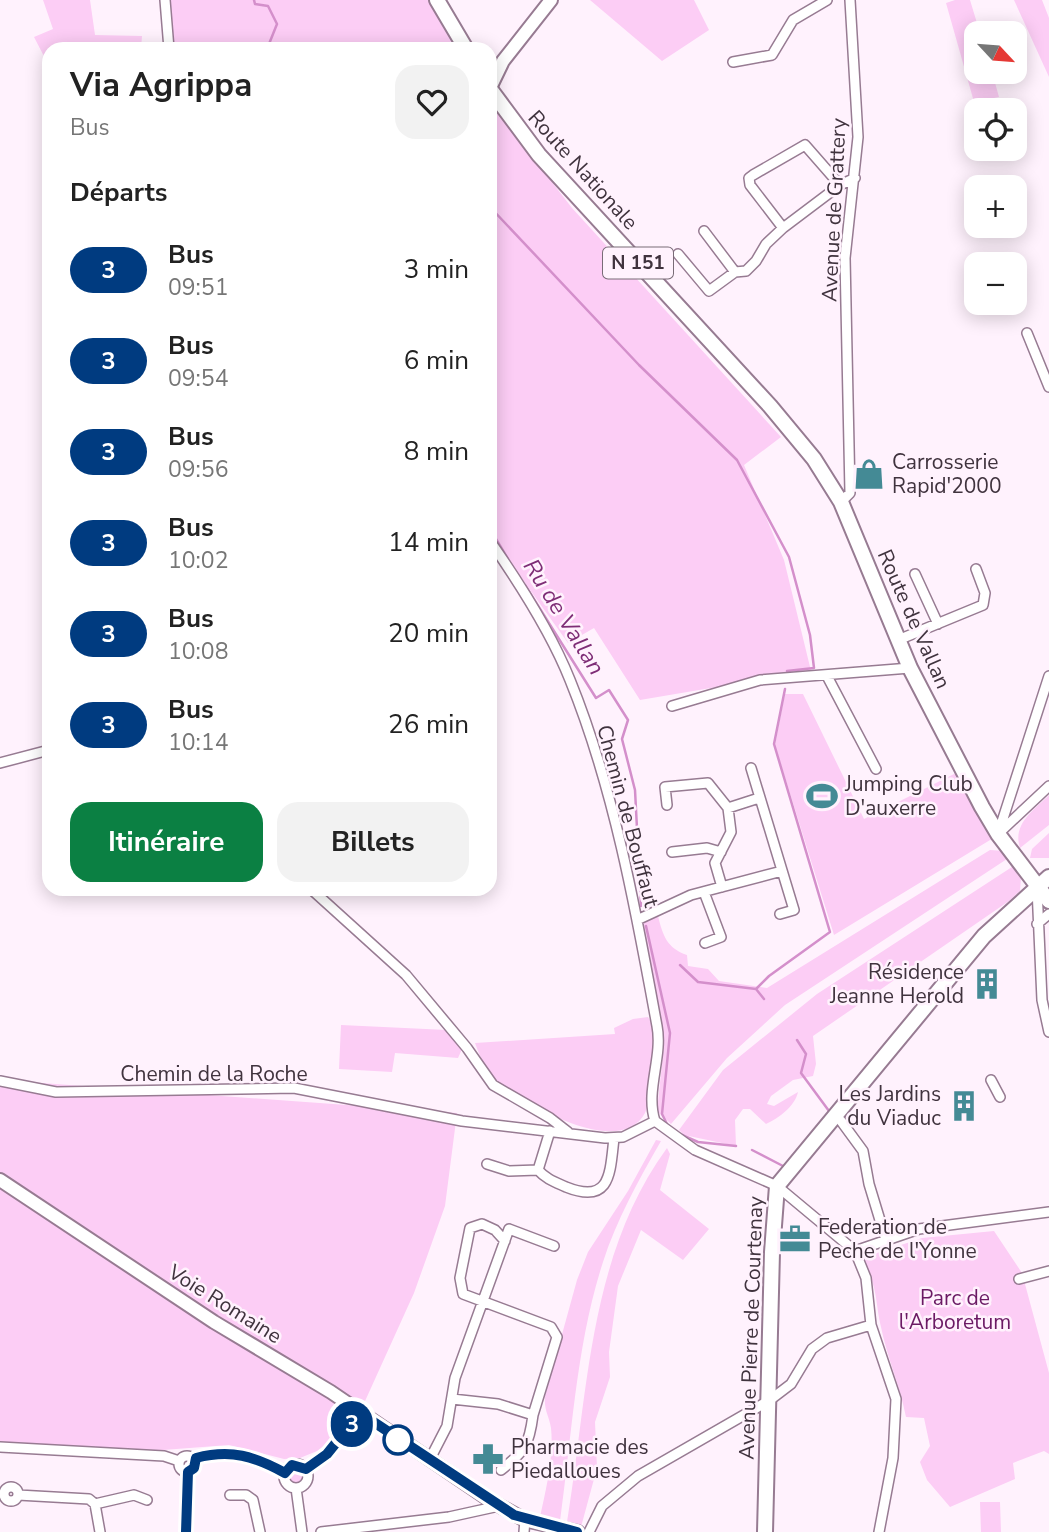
<!DOCTYPE html>
<html lang="fr">
<meta charset="utf-8">
<style>
:root{--surface:#fff;--page:#f2f2f2;--text:#222;--muted:#767676;--accent:#0b8043}
body{margin:0;font-family:"Nunito Sans",sans-serif;background:var(--page);color:var(--text);height:100vh;display:flex;flex-direction:column;font-size:26px;white-space:nowrap}
*{box-sizing:border-box;margin:0}
p{font-size:23px;color:var(--muted)}
.icon{flex:none;width:38px;height:38px;fill:none;stroke:currentColor;stroke-width:2;stroke-linecap:round;stroke-linejoin:round}
.map{position:relative;flex:1;overflow:hidden}
.panel{position:absolute;left:42px;top:42px;width:455px;height:854px;display:flex;flex-direction:column;background:var(--surface);border-radius:21px;box-shadow:0 4px 18px #0003}
.panel>*{flex:none}
.badge{padding:0 14px;border-radius:23px;font-size:24px;line-height:46px}
.needle{width:46px;rotate:116deg}
.fabs{position:absolute;left:964px;top:21px;display:grid;gap:14px}
.fabs a{display:grid;place-items:center;width:63px;height:63px;border-radius:14px;background:var(--surface);box-shadow:0 4px 18px #0003;font-size:35px}
.map>.badge{position:absolute;translate:-50% -50%;box-shadow:0 0 0 4px #fff}
h2{padding:0 28px;font-size:26px;line-height:63px}
.round{display:grid;place-items:center;flex:none;width:74px;height:74px;border-radius:21px;background:var(--page)}
.headline{display:flex;align-items:center;justify-content:space-between;height:119px;padding:0 28px}
h1{font-size:33px;font-weight:700;line-height:52px}
.primary-button{display:flex;gap:14px;margin-top:auto;padding:14px 28px}
.primary-button a{flex:1;height:80px;border-radius:21px;background:var(--accent);color:#fff;font-size:28px;font-weight:700;line-height:80px;text-align:center}
.primary-button a+a{background:var(--page);color:var(--text)}
ul{padding:0;list-style:none}
li{display:flex;align-items:center;gap:21px;height:91px;padding:0 28px}
li div{flex:1}
li b{display:block;font-size:26px}
li em{font-style:normal}
li .badge{min-width:77px;font-weight:700;text-align:center}
.map>svg:first-child{display:block}
</style>
<div class="map">
<svg width="1049" height="1532" viewBox="0 0 1049 1532">
<rect width="100%" height="100%" fill="#fff2fd"/>
<!-- green -->
<path fill="#fccdf5" d="M43,0H90L95,35L142,36L141,49H49V66L34,37L53,29Z
M168,0H435L461,49H175Z
M590,0H694L709,30L662,61Z
M955,0H970L980,33H976V72H992L999,97L974,102L946,3Z
M1014,0H1042L1049,18V77Z
M490,102L572,208L781,437L744,465L784,560L811,671L640,700L594,628L568,643L490,534Z
M785,694H803L864,819L958,772L995,837L834,935L775,745Z
M1049,795V825L1020,848C1012,824 1034,810 1049,795Z
M1049,833V858H1030L1032,849Z
M990,850L1004,851L1010,857L785,1005L727,1058L671,1124L657,1111L664,1045L642,922L658,916C663,936 667,948 687,955L688,966L708,969L719,981L767,988Z
M1015,865L1021,877L1020,891L1009,901L813,1036L816,1064L813,1076L793,1080L771,1096L767,1104L774,1106L798,1092C795,1106 779,1118 766,1124L750,1109H743L735,1120L736,1146L684,1135L679,1130L723,1070L817,994Z
M648,1017C658,1031 654,1054 652,1070C651,1084 651,1100 645,1113C620,1160 523,1104 496,1080C486,1071 480,1057 475,1043L615,1034L614,1028L633,1019Z
M341,1025L447,1030L462,1049L458,1058L395,1053L392,1072L339,1069Z
M0,1080L457,1113L445,1206L414,1293L356,1421L317,1451L300,1458L284,1459L229,1445L150,1451H0Z
M656,1140L661,1141C639,1179 616,1221 603,1262C576,1345 572,1435 560,1521L540,1517C546,1489 554,1457 551,1428C549,1415 544,1412 545,1396L577,1280L588,1252L628,1191Z
M667,1148L670,1154L660,1190L709,1229L683,1260L641,1230L618,1286L609,1352L610,1377L595,1422L597,1468L581,1527L567,1522C588,1395 588,1256 667,1148Z
M994,1231L1022,1273L1049,1373V1454L1044,1451L1013,1463L1015,1479L950,1507L927,1480L920,1462L930,1446L924,1418L906,1417C900,1386 887,1357 881,1327C875,1300 878,1289 864,1263L868,1256L922,1238Z
M288 1476a9 9 0 1 1 18 0a9 9 0 1 1-18 0Z
M980,1502H1000L1001,1532H981Z"/>
<g fill="none" stroke-linecap="round" stroke-linejoin="round">
<!-- stream -->
<path stroke="#d48fcb" stroke-width="2.5" d="M254,0L255,4L268,6L277,24L267,49
M490,207L639,365L737,460L789,557L810,635L814,668L787,671
M490,529L508,559
M525,585L596,698L609,690L628,720L622,739L635,790L641,906
M646,926L670,1033L662,1114L668,1126
M680,965L698,982L756,989L764,999
M756,989L769,976L830,932L774,744L785,689
M797,1040L806,1054L801,1073L829,1111
M682,1135L698,1142L736,1146
M752,1150L783,1166"/>
<defs>
<path id="minor" d="M165,0L169,49
M733,62L772,55L793,20L827,0
M783,228L750,185L749,178L753,175L805,145L840,185
M704,231L735,272
M678,254L709,291L735,272L746,271L756,261L766,244L783,228L840,185L855,178
M1027,333L1049,387
M841,502L850,493L845,258L858,137L850,0
M490,541C520,584 551,632 570,680C614,788 636,911 657,1026C663,1057 645,1091 655,1121
M915,574L938,624
M898,640L983,605L985,593L976,569
M827,676L876,769
M672,706L760,680L910,668
M0,763L49,750
M751,768L794,910L780,914
M667,805L665,787L708,783L728,808L731,832L715,863L722,887
M728,808L759,798
M999,833L1049,786
M998,834L1049,676
M672,852L707,848L721,852
M1037,888L1042,1000L1049,1032
M311,889L406,975L467,1048L493,1085L550,1118L568,1132
M704,892L721,937L705,943
M637,920L691,895L782,871
M1037,924L1049,914
M991,1080L1000,1097
M0,1081L56,1092L294,1088L462,1121L605,1138L623,1137L655,1121
M655,1121L695,1150L777,1186L855,1251L866,1278L871,1325L896,1399L893,1458L879,1532
M841,1121L863,1151L869,1184L886,1240
M550,1131L538,1170C546,1179 555,1182 566,1187C611,1205 610,1173 614,1138
M487,1164L509,1171L538,1170
M505,1241L495,1230L482,1224L470,1228L460,1278L463,1294L551,1327L557,1337L533,1415
M855,1251L919,1229L1049,1212
M1019,1279L1049,1271
M452,1399L498,1404L533,1415C529,1446 525,1451 501,1470
M0,1447L164,1456L179,1461
M179 1464a8 8 0 1 1 16 0a8 8 0 1 1-16 0Z
M194,1460C226,1444 256,1457 285,1473
M429,1461L447,1426L455,1378L509,1229L554,1246
M284 1476a12 12 0 1 1 24 0a12 12 0 1 1-24 0Z
M306,1469L327,1454L360,1413
M4 1494a7 7 0 1 1 14 0a7 7 0 1 1-14 0Z
M296,1488L302,1532
M18,1495L89,1499L95,1504L100,1532
M230,1495H246L253,1500L260,1532
M95,1504L134,1495L147,1500
M186,1532L188,1472
M321,1532L449,1517L499,1506
M524,1532L525,1520
M589,1532L602,1506L638,1476L770,1400L791,1384L812,1349L827,1338L871,1325"/>
<path id="secondary" d="M490,88L503,61L551,0
M0,1180L214,1322L331,1392L491,1501L525,1520L578,1532"/>
<path id="primary" d="M437,0L466,49
M490,89L539,155L770,406L814,459L841,502L910,668L982,807L998,834L1049,901
M765,1532L772,1252L777,1186L984,936L1049,877"/>
</defs>
<!-- minor casing -->
<use href="#minor" stroke="#977b92" stroke-width="12"/>
<!-- secondary casing -->
<use href="#secondary" stroke="#977b92" stroke-width="16"/>
<!-- primary casing -->
<use href="#primary" stroke="#977b92" stroke-width="18"/>
<!-- minor -->
<use href="#minor" stroke="#fff" stroke-width="9"/>
<!-- secondary -->
<use href="#secondary" stroke="#fff" stroke-width="12"/>
<!-- primary -->
<use href="#primary" stroke="#fff" stroke-width="14"/>
</g>
<g fill="none" stroke-linecap="round" stroke-linejoin="round">
<defs>
<path id="line" d="M186,1532L188,1472L194,1468L196,1458C231,1449 254,1456 285,1473L292,1465L306,1469L327,1454L360,1413L514,1515L577,1532"/>
</defs>
<!-- line casing -->
<use href="#line" stroke="#fff" stroke-width="16"/>
<!-- line -->
<use href="#line" stroke="#003b80" stroke-width="10"/>
</g>
<!-- icons -->
<defs>
<symbol id="shop-bare" viewBox="-9 -9 18 18"><path d="M-5-2.5h2.3a2.7 3.5 0 0 1 5.4 0H5L5.5 6h-11ZM-1.5-2.5h3a1.5 2.3 0 0 0-3 0Z" fill="#448a95" stroke="#fff2fd" stroke-width="2.5" paint-order="stroke"/></symbol>
<symbol id="stadium-bare" viewBox="-9 -9 18 18"><path d="M0-5a6.5 5 0 1 0 0 10a6.5 5 0 1 0 0-10ZM-3.5-1.8h7v3.6h-7Z" fill="#448a95" stroke="#fff2fd" stroke-width="2.5" paint-order="stroke"/></symbol>
<symbol id="building-bare" viewBox="-9 -9 18 18"><path d="M-4-6H4V6H1V3H-1V6H-4ZM-2.5-4.3h1.7v1.8h-1.7ZM.8-4.3h1.7v1.8H.8ZM-2.5-1h1.7V.8h-1.7ZM.8-1h1.7V.8H.8Z" fill="#448a95" stroke="#fff2fd" stroke-width="2.5" paint-order="stroke"/></symbol>
<symbol id="office-bare" viewBox="-9 -9 18 18"><path d="M-6-3h4V-5.5h4V-3h4V5H-6ZM-1-4.5V-3h2v-1.5ZM-6 0V1H6V0Z" fill="#448a95" stroke="#fff2fd" stroke-width="2.5" paint-order="stroke"/></symbol>
<symbol id="pharmacy-bare" viewBox="-9 -9 18 18"><path d="M-2-6h4v4h4v4h-4v4h-4v-4h-4v-4h4Z" fill="#448a95" stroke="#fff2fd" stroke-width="2.5" paint-order="stroke"/></symbol>
</defs>
<g fill-rule="evenodd">
<use href="#shop-bare" x="847" y="452" width="44" height="44"/>
<use href="#stadium-bare" x="800" y="774" width="44" height="44"/>
<use href="#building-bare" x="965" y="962" width="44" height="44"/>
<use href="#building-bare" x="942" y="1084" width="44" height="44"/>
<use href="#office-bare" x="773" y="1217" width="44" height="44"/>
<use href="#pharmacy-bare" x="466" y="1437" width="44" height="44"/>
</g>
<!-- markers -->
<circle fill="#fff" stroke="#003b80" stroke-width="3.5" cx="398" cy="1440" r="14"/>
<g text-anchor="middle" dominant-baseline="central" stroke-width="5" stroke-linejoin="round" paint-order="stroke">
<!-- shield labels -->
<rect fill="#fff2fd" stroke="#796c77" stroke-width="2" x="603" y="247.5" width="70" height="31" rx="5"/>
<g font-size="19" font-weight="bold" fill="#40333e">
<text x="638" y="263">N 151</text>
</g>
<!-- street labels -->
<g font-size="21" fill="#40333e" stroke="#fff2fd">
<text transform="translate(583 170) rotate(48)">Route Nationale</text>
<text transform="translate(834 210) rotate(-87)">Avenue de Grattery</text>
<text transform="translate(914 619) rotate(66)">Route de Vallan</text>
<text transform="translate(628 816) rotate(75)">Chemin de Bouffaut</text>
<text x="214" y="1074">Chemin de la Roche</text>
<text transform="translate(225 1304) rotate(32)">Voie Romaine</text>
<text transform="translate(751 1328) rotate(-88)">Avenue Pierre de Courtenay</text>
</g>
<!-- poi labels -->
<g font-size="21" fill="#40333e" stroke="#fff2fd" text-anchor="start">
<text x="892" y="462">Carrosserie<tspan x="892" dy="24">Rapid'2000</tspan></text>
<text x="845" y="784">Jumping Club<tspan x="845" dy="24">D'auxerre</tspan></text>
<text x="964" y="972" text-anchor="end">Résidence<tspan x="964" dy="24">Jeanne Herold</tspan></text>
<text x="941" y="1094" text-anchor="end">Les Jardins<tspan x="941" dy="24">du Viaduc</tspan></text>
<text x="818" y="1227">Federation de<tspan x="818" dy="24">Peche de l'Yonne</tspan></text>
<text x="511" y="1447">Pharmacie des<tspan x="511" dy="24">Piedalloues</tspan></text>
</g>
<!-- park labels -->
<g font-size="21" fill="#6b1a64" stroke="#fff2fd">
<text x="955" y="1298">Parc de<tspan x="955" dy="24">l'Arboretum</tspan></text>
</g>
<!-- water labels -->
<g font-size="23" font-style="italic" fill="#7e2d76" stroke="#fff2fd">
<text transform="translate(564 617) rotate(58)">Ru de Vallan</text>
</g>
</g>
</svg>
<div class="fabs">
<a><svg class="needle" viewBox="-14 -14 28 28"><path d="M0-13l5 13h-10z" fill="#e53935"/><path d="M0 13l5-13h-10z" fill="#767676"/></svg></a>
<a><svg class="icon" aria-label="locate" viewBox="0 0 24 24"><circle cx="12" cy="12" r="6"/><path d="M12 2v4M12 18v4M2 12h4M18 12h4"/></svg></a>
<a>+</a>
<a>−</a>
</div>
<b class="badge" style="left:352px;top:1424px;background:#003b80;color:#fff">3</b>
<section class="panel">
<div class="headline"><div><h1>Via Agrippa</h1><p>Bus</p></div><a class="round"><svg class="icon" aria-label="heart" viewBox="0 0 24 24"><path d="M12 20l-8-8c-3-5 5-10 8-4 3-6 11-1 8 4z"/></svg></a></div>
<h2>Départs</h2>
<ul>
<li><span class="badge" style="background:#003b80;color:#fff">3</span><div><b>Bus</b><p>09:51</p></div><em>3 min</em></li>
<li><span class="badge" style="background:#003b80;color:#fff">3</span><div><b>Bus</b><p>09:54</p></div><em>6 min</em></li>
<li><span class="badge" style="background:#003b80;color:#fff">3</span><div><b>Bus</b><p>09:56</p></div><em>8 min</em></li>
<li><span class="badge" style="background:#003b80;color:#fff">3</span><div><b>Bus</b><p>10:02</p></div><em>14 min</em></li>
<li><span class="badge" style="background:#003b80;color:#fff">3</span><div><b>Bus</b><p>10:08</p></div><em>20 min</em></li>
<li><span class="badge" style="background:#003b80;color:#fff">3</span><div><b>Bus</b><p>10:14</p></div><em>26 min</em></li>
</ul>
<div class="primary-button"><a>Itinéraire</a><a>Billets</a></div>
</section>
</div>
